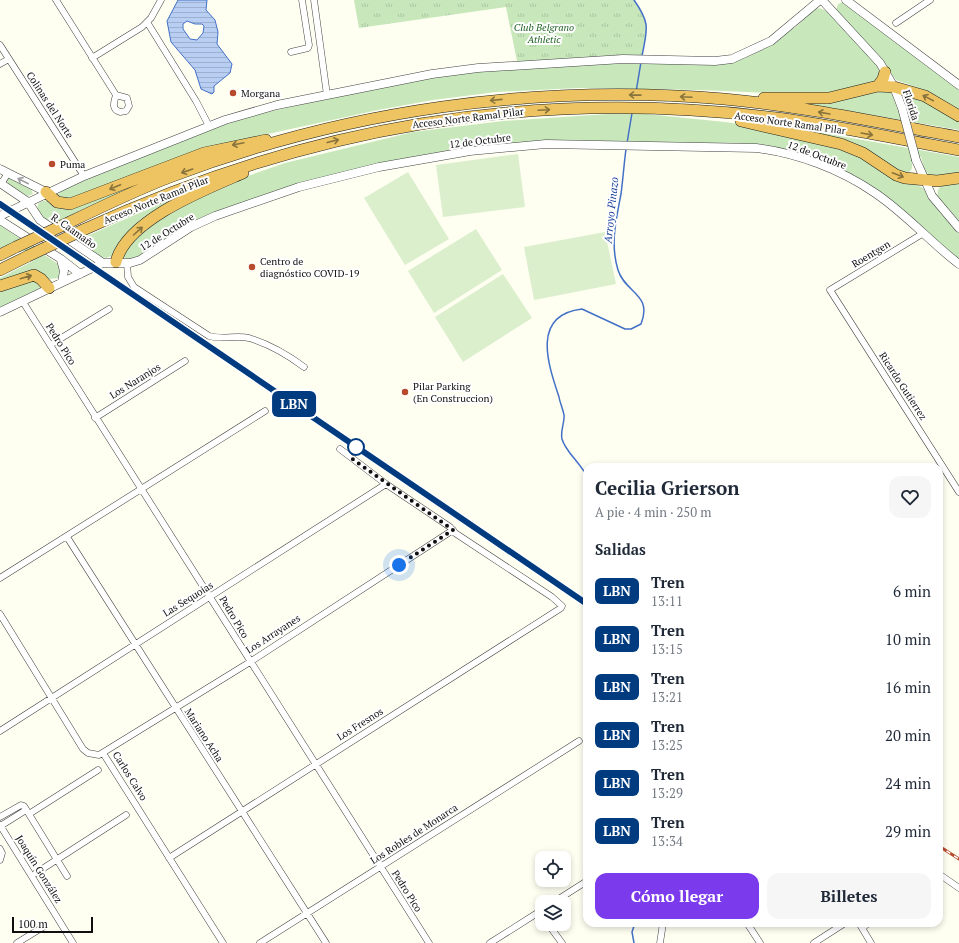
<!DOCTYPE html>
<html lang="es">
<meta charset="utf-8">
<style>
:root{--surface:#fff;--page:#f6f6f7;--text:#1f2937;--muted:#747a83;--accent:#7c3aed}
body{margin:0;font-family:"PT Serif",serif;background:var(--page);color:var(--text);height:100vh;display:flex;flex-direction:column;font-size:15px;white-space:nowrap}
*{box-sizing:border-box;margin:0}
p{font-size:13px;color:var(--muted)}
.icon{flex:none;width:22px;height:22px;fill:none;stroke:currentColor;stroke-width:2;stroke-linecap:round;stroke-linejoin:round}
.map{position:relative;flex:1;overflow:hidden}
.drawer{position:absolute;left:583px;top:463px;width:360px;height:464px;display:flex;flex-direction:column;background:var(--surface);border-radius:12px;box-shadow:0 2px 6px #0003}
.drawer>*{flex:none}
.badge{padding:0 8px;border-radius:6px;font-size:14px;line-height:26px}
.buttons{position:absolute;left:535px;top:851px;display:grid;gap:8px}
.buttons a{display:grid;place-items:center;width:36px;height:36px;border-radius:8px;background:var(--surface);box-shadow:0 2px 6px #0003;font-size:20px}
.scale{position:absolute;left:12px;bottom:10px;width:81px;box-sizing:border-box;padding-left:4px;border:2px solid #0f0f0f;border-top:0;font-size:11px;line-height:14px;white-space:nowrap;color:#0f0f0f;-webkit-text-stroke:3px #fff;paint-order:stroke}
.you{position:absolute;width:20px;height:20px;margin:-10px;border:3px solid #fff;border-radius:50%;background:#1a73e8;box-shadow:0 0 0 6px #1a73e833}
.map>.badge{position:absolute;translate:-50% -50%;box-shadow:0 0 0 2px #fff}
h2{padding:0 12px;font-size:15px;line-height:36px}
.round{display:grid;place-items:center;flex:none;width:42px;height:42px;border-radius:12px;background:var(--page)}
.summary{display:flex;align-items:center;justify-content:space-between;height:68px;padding:0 12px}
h1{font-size:19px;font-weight:700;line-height:30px}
.cta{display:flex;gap:8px;margin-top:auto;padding:8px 12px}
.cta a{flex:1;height:46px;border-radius:12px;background:var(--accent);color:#fff;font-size:16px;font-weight:700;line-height:46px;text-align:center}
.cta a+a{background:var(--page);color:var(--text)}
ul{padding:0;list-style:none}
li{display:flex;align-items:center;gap:12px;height:48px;padding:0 12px}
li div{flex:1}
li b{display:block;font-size:15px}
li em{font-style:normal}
li .badge{min-width:44px;font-weight:700;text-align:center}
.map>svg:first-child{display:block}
</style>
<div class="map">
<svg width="959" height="943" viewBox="0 0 959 943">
<defs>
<pattern id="park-tufts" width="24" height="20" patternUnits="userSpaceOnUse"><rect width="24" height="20" fill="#c8e8bc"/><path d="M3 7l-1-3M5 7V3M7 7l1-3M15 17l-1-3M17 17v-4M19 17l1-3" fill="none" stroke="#abc6a0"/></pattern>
<pattern id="water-rules" width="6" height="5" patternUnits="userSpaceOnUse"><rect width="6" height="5" fill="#b8cef3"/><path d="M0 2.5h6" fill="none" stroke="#9db0cf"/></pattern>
</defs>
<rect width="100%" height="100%" fill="#fefef1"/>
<!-- grass -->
<path fill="#c8e8bc" d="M843,2L847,4L959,89V112L922,89L896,80L883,62L836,10L838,4Z
M819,8L825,10L875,63L880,71L879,80L839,93H772L700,90L578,88L496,92L433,100L378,110L231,142L62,202L57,196L63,189L211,129L259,114L413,80L468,72L624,62L711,65L729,63L745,58L770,45L797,26L812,11Z
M871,91H890L894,96L898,111L908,112C906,105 907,99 914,95L959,118V130L785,100Z
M608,114H646L725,122L751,126L834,145L923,188L940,213L959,233V260L860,179L746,144L540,142L479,147L258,197L137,259L127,260L123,256L127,244L167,212L225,184L285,163L413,132L503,121Z
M806,130L959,157V175L946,177L929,175L925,171L921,157L911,156C912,163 915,172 905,173L807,132Z
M9,178H11L31,189L33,194L28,196L8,184L7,180Z
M151,178L64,218L87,236L164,202L215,182L174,202L114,255L106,258L99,256L41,217L37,210L38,204C45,197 53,203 61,207Z
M959,182V222L937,197L938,190L941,186Z
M0,225L61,266V275L59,278L0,284V278L35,260L13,243L0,249Z
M32,277L41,286L38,290L0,309V289Z"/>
<!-- park -->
<path fill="url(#park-tufts)" d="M354,0H634C652,25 646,31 641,59L518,66L506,7L359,28Z"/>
<!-- pitch -->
<path fill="#dbefcd" d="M518,154L525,207L443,217L436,165Z
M408,172L449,239L405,265L364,198Z
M476,229L502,270L434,313L408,271Z
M605,232L616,284L534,300L524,247Z
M503,274L532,318L463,362L435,317Z"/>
<!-- water -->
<path fill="url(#water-rules)" stroke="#4370c7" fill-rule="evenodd" d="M178,0H207L206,10L215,20L218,32L217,44L232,64L230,73L214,86V92L212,94L201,89L195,70L171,42L167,21ZM187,21L195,24H202L204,26L203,33L197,40L190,39L183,29V24Z"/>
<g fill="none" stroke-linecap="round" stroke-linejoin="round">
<!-- stream -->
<path stroke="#4370c7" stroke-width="1.5" d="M634,0C651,24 647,29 642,56
M636,92L641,62
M627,143L632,113
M587,477C581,463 566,453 562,439C560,431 565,422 564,415C563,409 560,403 559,397C548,364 531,315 582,309L625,329H631L641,324C653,294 625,293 618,270C610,244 616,220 621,194C623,179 624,164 626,149
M587,599L585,625L587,659
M587,685V714
M634,943L632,932L635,923"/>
<defs>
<path id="minor" d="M56,0L116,95
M314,0L327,95
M147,22L196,101L209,126
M896,23L930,0
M0,45L84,176
M291,52L308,48L309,45L302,0
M92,58L142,27L151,18L161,0
M0,64L9,59
M116,95L127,98L129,106L126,111L120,112C111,109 114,102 116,95Z
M1,184L8,173
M922,234L830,290L959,492
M127,263L128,277L134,287L209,336C223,340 236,335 249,338C269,344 288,355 304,367
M23,302L429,943
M50,345L109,309
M95,418L185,361
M67,537L326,943
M0,578L265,411
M0,614L83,749L88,753L99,755L250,662L453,530
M0,731L386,484
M103,753L223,943
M29,814L98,770
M0,817L21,805L24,806L67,876
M0,825L73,943
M2,825L26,810
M0,849L2,853L0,860
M169,858L561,608L562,606L552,597L455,533L450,527L386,484L340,449
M36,873L126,815
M939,874L959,888
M554,902L587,881
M747,923L760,943
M859,923L871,943
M548,924L562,943
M862,928L869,923
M17,943L43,927
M260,943L579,741
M490,943L542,910
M660,943L663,923
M814,943L845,923"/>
<path id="tertiary" d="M822,0L880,63L894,87L902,108
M846,0L959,85
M916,160L932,196L959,228
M0,169L46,192
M0,183L28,202L40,220L103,263
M0,216L84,176L225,120L277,105L432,74L478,68L623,59L715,61L732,59L771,41L820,0
M0,220L61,259L80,274
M61,260L64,271L62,282
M0,312L103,263H130L140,260L191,227L215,216L299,187L379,167L470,151L546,144L756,148C797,153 840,169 875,193C905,213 930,242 959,264"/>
<path id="motorway" d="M878,86L883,79L885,72
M764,98H829L878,86L894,87L925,96L959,116
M741,121L841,144L863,153L896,175L905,178L937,181L959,178
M46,192L57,202L70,204L204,153L266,140
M70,222C103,206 136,190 170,177C346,110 536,83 724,99C803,106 881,123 959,137
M83,230C306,127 532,87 777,118C838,126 898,139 959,150
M0,255L16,247
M116,262C126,220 206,189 243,173
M0,270L28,256
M0,286L34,275L41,279L49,288"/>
</defs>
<!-- minor casing -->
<use href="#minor" stroke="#424242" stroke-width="7"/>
<!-- tertiary casing -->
<use href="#tertiary" stroke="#424242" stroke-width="9"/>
<!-- motorway casing -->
<use href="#motorway" stroke="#202020" stroke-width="12"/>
<!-- minor -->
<use href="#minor" stroke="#fff" stroke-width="6"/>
<!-- tertiary -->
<use href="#tertiary" stroke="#fff" stroke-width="8"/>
<!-- motorway -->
<use href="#motorway" stroke="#edc461" stroke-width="11"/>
<defs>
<path id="rail" d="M0,204L587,604
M939,846L959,859"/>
</defs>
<!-- rail casing -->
<use href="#rail" stroke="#b84a2d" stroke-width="3"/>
<!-- rail -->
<use href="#rail" stroke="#fff" stroke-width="1.5" stroke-dasharray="4.5" stroke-linecap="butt"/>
<defs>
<path id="tertiary-bridge" d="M902,108L916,160"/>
<path id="motorway-bridge" d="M16,247L70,222
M28,256L83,230"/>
</defs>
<!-- tertiary-bridge casing -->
<use href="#tertiary-bridge" stroke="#424242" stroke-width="9" stroke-linecap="butt"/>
<!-- motorway-bridge casing -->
<use href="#motorway-bridge" stroke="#202020" stroke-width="12" stroke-linecap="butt"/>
<!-- tertiary-bridge -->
<use href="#tertiary-bridge" stroke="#fff" stroke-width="8"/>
<!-- motorway-bridge -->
<use href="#motorway-bridge" stroke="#edc461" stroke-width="11"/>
</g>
<!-- one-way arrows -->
<defs><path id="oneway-shaft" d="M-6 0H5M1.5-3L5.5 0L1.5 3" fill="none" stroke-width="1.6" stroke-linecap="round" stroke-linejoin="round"/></defs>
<g stroke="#89733c">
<use href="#oneway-shaft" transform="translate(635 95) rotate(-179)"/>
<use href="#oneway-shaft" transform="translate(686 97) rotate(-177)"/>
<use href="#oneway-shaft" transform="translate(928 98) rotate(-152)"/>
<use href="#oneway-shaft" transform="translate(496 100) rotate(174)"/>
<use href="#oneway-shaft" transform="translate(544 110) rotate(-3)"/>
<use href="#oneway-shaft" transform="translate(824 113) rotate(-170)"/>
<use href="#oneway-shaft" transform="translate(867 134) rotate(10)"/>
<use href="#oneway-shaft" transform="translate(333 141) rotate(-14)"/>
<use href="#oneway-shaft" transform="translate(238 144) rotate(168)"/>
<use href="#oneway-shaft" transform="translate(187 171) rotate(161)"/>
<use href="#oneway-shaft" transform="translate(898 175) rotate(21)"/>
<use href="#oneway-shaft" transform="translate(115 187) rotate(157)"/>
<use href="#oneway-shaft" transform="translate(138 231) rotate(-42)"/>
<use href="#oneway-shaft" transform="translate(26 277) rotate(-16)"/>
</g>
<use stroke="#9f9f9f" href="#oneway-shaft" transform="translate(23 181) rotate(-153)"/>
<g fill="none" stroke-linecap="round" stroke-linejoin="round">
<defs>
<path id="line" d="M0,204L587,604"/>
</defs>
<!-- line casing -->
<use href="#line" stroke="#fff" stroke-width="9"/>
<!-- line -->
<use href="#line" stroke="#003b80" stroke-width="6"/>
<!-- walk -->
<path stroke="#0f0f0f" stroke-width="4" stroke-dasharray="0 7.2" d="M356,447L351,458L453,530L399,565"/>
</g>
<!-- markers -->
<g fill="#b84a2d" stroke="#fff" stroke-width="1.5">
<circle cx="233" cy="93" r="4"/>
<circle cx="52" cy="164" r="4"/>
<circle cx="252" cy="267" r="4"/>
<circle cx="405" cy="392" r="4"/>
</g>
<circle fill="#fff" stroke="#003b80" stroke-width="2" cx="356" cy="447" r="8"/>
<g text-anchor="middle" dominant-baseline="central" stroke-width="4" stroke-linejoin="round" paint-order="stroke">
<!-- park labels -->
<g font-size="10" font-style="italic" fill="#226425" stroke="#fff">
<text x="544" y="27">Club Belgrano<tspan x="544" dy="12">Athletic</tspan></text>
</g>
<!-- poi labels -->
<g font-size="10" fill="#0f0f0f" stroke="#fff" text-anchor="start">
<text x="241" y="93">Morgana</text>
<text x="60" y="164">Puma</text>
<text x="260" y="261">Centro de<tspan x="260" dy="12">diagnóstico COVID-19</tspan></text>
<text x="413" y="386">Pilar Parking<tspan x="413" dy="12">(En Construccion)</tspan></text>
</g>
<!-- street labels -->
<g font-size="10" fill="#0f0f0f" stroke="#fff">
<text transform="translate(50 105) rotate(57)">Colinas del Norte</text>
<text transform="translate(911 105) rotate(72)">Florida</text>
<text transform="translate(468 118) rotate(-7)">Acceso Norte Ramal Pilar</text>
<text transform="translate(790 123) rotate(8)">Acceso Norte Ramal Pilar</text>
<text transform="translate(480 141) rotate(-7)">12 de Octubre</text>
<text transform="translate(817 155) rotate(21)">12 de Octubre</text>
<text transform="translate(156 200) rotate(-22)">Acceso Norte Ramal Pilar</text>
<text transform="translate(74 231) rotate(35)">R. Caamaño</text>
<text transform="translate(167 232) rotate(-32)">12 de Octubre</text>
<text transform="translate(871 254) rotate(-31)">Roentgen</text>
<text transform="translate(61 344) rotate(58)">Pedro Pico</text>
<text transform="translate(135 381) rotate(-32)">Los Naranjos</text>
<text transform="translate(903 386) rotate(57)">Ricardo Gutierrez</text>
<text transform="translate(188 599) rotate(-32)">Las Sequoias</text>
<text transform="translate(234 617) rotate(59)">Pedro Pico</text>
<text transform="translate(273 634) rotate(-33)">Los Arrayanes</text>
<text transform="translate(360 724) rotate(-32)">Los Fresnos</text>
<text transform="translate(204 735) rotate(57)">Mariano Acha</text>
<text transform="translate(130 776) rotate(58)">Carlos Calvo</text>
<text transform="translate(414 834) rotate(-33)">Los Robles de Monarca</text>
<text transform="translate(39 869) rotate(58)">Joaquín González</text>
<text transform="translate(407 891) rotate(58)">Pedro Pico</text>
</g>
<!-- water labels -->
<g font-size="11" font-style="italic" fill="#1e449b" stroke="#fff">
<text transform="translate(611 210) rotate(-84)">Arroyo Pinazo</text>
</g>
</g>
</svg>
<div class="buttons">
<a><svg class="icon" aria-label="locate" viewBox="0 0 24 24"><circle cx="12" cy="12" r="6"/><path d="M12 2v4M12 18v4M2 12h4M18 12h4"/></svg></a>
<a><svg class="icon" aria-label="layers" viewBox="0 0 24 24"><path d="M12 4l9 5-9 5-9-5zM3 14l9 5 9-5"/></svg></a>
</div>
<div class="scale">100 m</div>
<div class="you" style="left:399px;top:565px"></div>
<b class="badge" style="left:294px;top:404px;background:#003b80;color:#fff">LBN</b>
<section class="drawer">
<div class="summary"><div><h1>Cecilia Grierson</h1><p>A pie · 4 min · 250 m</p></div><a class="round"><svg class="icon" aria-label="heart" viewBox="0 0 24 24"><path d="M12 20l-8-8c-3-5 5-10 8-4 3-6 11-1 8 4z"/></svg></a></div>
<h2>Salidas</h2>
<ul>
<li><span class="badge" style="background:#003b80;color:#fff">LBN</span><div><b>Tren</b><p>13:11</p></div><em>6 min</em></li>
<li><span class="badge" style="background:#003b80;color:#fff">LBN</span><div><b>Tren</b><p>13:15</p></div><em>10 min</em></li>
<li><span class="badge" style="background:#003b80;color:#fff">LBN</span><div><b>Tren</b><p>13:21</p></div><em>16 min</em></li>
<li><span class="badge" style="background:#003b80;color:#fff">LBN</span><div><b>Tren</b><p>13:25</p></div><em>20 min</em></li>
<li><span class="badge" style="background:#003b80;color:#fff">LBN</span><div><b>Tren</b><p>13:29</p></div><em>24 min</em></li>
<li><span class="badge" style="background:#003b80;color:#fff">LBN</span><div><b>Tren</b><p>13:34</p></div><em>29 min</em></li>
</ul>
<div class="cta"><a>Cómo llegar</a><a>Billetes</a></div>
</section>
</div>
